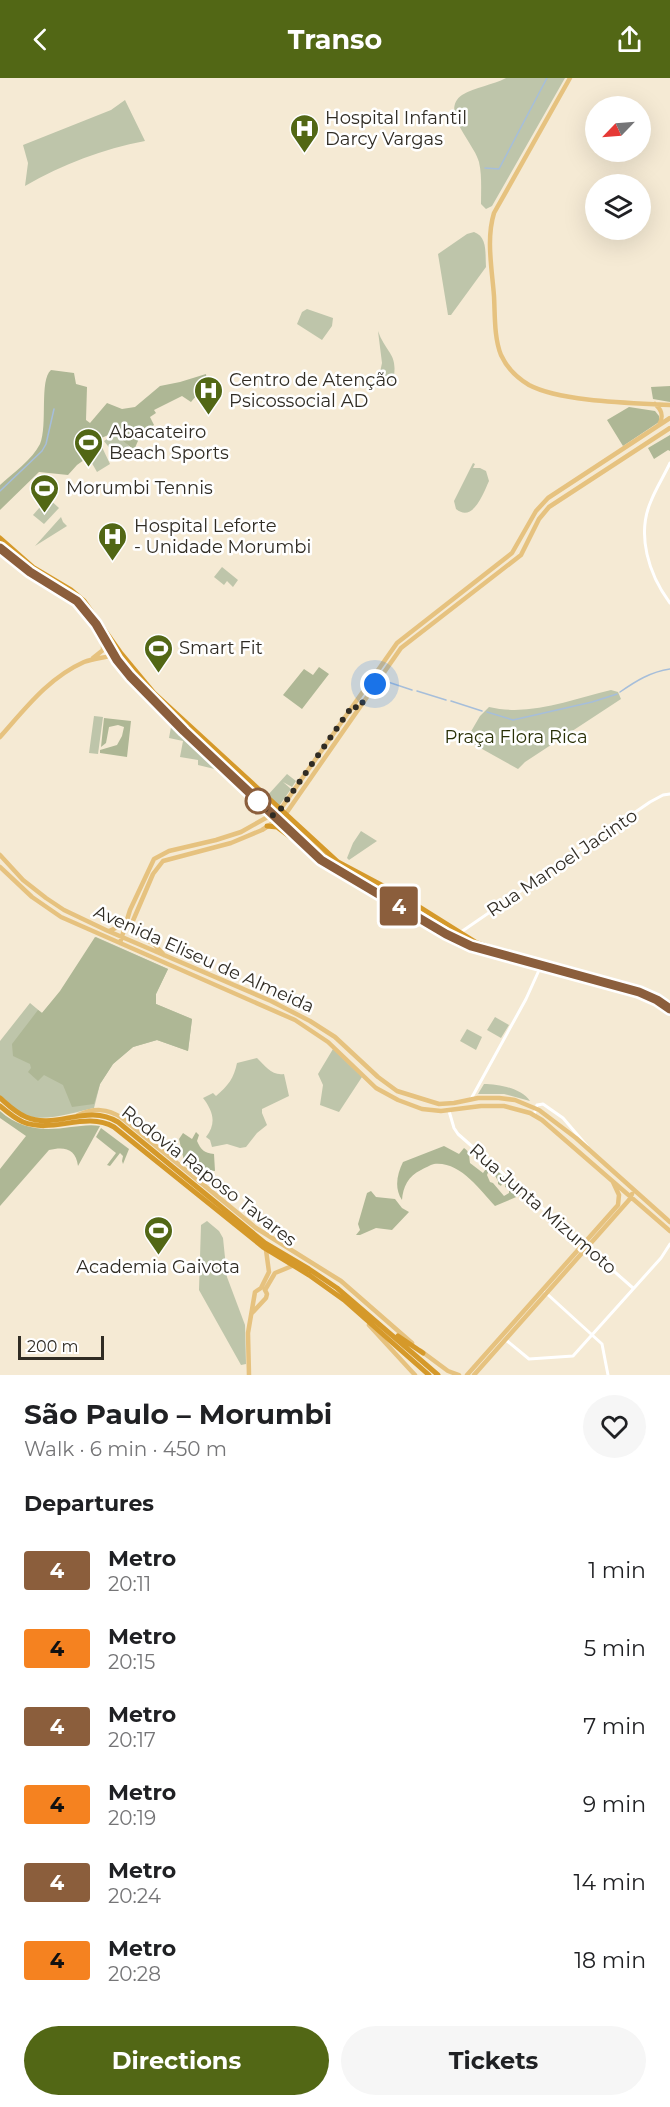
<!DOCTYPE html>
<meta charset="utf-8">
<style>
:root{--surface:#fff;--page:#f6f6f6;--text:#202124;--muted:#757577;--accent:#526715}
body{margin:0;font-family:Montserrat,sans-serif;background:var(--page);color:var(--text);height:100vh;display:flex;flex-direction:column;font-size:22px;white-space:nowrap}
*{box-sizing:border-box;margin:0}
p{font-size:20px;color:var(--muted)}
.icon{flex:none;width:33px;height:33px;fill:none;stroke:currentColor;stroke-width:2;stroke-linecap:round;stroke-linejoin:round}
.map{position:relative;height:1297px;overflow:hidden}
.panel{display:flex;flex-direction:column;background:var(--surface);flex:1}
.panel>*{flex:none}
.badge{padding:0 12px;border-radius:4px;font-size:21px;line-height:39px}
.needle{width:39px;rotate:245deg}
.tools{position:absolute;left:585px;top:18px;display:grid;gap:12px}
.tools a{display:grid;place-items:center;width:66px;height:66px;border-radius:50%;background:var(--surface);box-shadow:0 6px 24px #0002;font-size:30px}
.scale{position:absolute;left:18px;bottom:15px;width:86px;box-sizing:border-box;padding-left:6px;border:3px solid #302c24;border-top:0;font-size:16px;line-height:21px;white-space:nowrap;color:#302c24;-webkit-text-stroke:4px #fff;paint-order:stroke}
.you{position:absolute;width:30px;height:30px;margin:-15px;border:4px solid #fff;border-radius:50%;background:#1a73e8;box-shadow:0 0 0 9px #1a73e833}
.map>.badge{position:absolute;translate:-50% -50%;box-shadow:0 0 0 3px #fff}
h2{padding:0 24px;font-size:22px;line-height:54px}
.round{display:grid;place-items:center;flex:none;width:63px;height:63px;border-radius:32px;background:var(--page)}
.overview{display:flex;align-items:center;justify-content:space-between;height:102px;padding:0 24px}
h1{font-size:28px;font-weight:700;line-height:45px}
.cta{display:flex;gap:12px;margin-top:auto;padding:12px 24px}
.cta a{flex:1;height:69px;border-radius:36px;background:var(--accent);color:#fff;font-size:24px;font-weight:700;line-height:69px;text-align:center}
.cta a+a{background:var(--page);color:var(--text)}
ul{padding:0;list-style:none}
li{display:flex;align-items:center;gap:18px;height:78px;padding:0 24px}
li div{flex:1}
li b{display:block;font-size:22px}
li em{font-style:normal}
li .badge{min-width:66px;font-weight:700;text-align:center}
header{display:flex;justify-content:space-between;align-items:center;height:78px;padding:0 24px;background:var(--accent);color:#fff;font-size:27px;font-weight:700}
.map>svg:first-child{display:block}
</style>
<header><svg class="icon" aria-label="back" viewBox="0 0 24 24"><path d="M15 5l-7 7 7 7"/></svg>Transo<svg class="icon" aria-label="share" viewBox="0 0 24 24"><path d="M12 15V3M7 8l5-5 5 5M5 13v7h14v-7"/></svg></header>
<div class="map">
<svg width="670" height="1297" viewBox="0 0 670 1297">
<rect width="100%" height="100%" fill="#f5ead4"/>
<!-- green -->
<path fill="#bec5aa" d="M506,0H565L492,128L486,131L481,126C481,113 482,97 479,84C474,65 439,33 462,17C475,9 493,7 506,0Z
M125,22L145,63C103,71 63,86 25,108L28,85L23,67L111,32Z
M474,154C488,159 485,176 486,189L451,237H448L438,176L467,156Z
M307,231L333,240L332,248L322,262L297,246L302,234Z
M378,253C386,276 399,275 393,303L379,299L382,285Z
M115,356L128,367L132,373L118,381L104,363Z
M101,367L110,386L97,394L85,373Z
M473,385L475,386L473,390H480L486,393L489,403C483,416 473,445 456,431L454,423Z
M48,420L59,430L44,446L33,437Z
M61,439L63,444L67,448L35,468Z
M222,489L238,502L233,509L227,503L224,507L214,499Z
M611,612L618,614L621,621L525,684L518,691L466,662L480,638L489,629C531,639 571,621 611,612Z
M94,638L103,639L98,676L89,675Z
M175,648L227,694L198,687V682L180,679L183,663L169,660L171,649Z
M287,696L296,703L292,709L283,704L291,711L279,728L267,718Z
M361,753L377,763L349,782L347,780L353,765Z
M96,859L168,891L156,916V926L192,941L188,973L157,962L133,969L113,986L100,1006L94,1030C76,1034 46,1044 27,1038C17,1034 8,1025 0,1018V963L30,925L42,935L61,913Z
M495,939L509,947L501,960L487,952Z
M467,951L482,959L476,972L460,963Z
M333,971L362,999L339,1034L320,1027L323,1007L318,996Z
M257,980C265,988 272,998 284,996L289,1018L262,1031V1035L267,1047L257,1055L246,1069L240,1070L227,1066L212,1069L210,1062L206,1059C217,1045 213,1033 203,1020L213,1015L216,1018C228,1008 234,1000 237,985Z
M484,1006C498,1006 521,1010 530,1023L504,1016H478Z
M207,1143L219,1153L223,1160L227,1199L245,1247L246,1286L241,1287L199,1212L201,1147Z"/>
<!-- forest -->
<path fill="#aeb795" d="M51,292L74,295L76,306L87,309L86,342L90,345L107,325L122,331L135,329L160,308L180,304L206,296L207,305L191,324L182,318L154,332L156,335L150,339L154,347L141,356L134,372L113,355L99,361L81,365L88,379L77,387L68,397L39,394L0,432V407C13,395 32,382 40,366C48,347 39,302 51,292Z
M670,308V324L653,321L651,309Z
M629,329L655,333L659,338V344L623,368L607,342Z
M670,357V373L668,372L654,381L648,370Z
M319,589L329,596L302,631L283,617L304,591L313,597Z
M104,640L131,643L127,679L100,675V672L117,667L122,658L124,649L118,647L109,649L106,665L101,669Z
M95,859L168,891L156,916V926L192,941L188,973L157,962L133,969L113,986L100,1006L94,1026L72,1029L63,1007L44,997L38,1003L28,994L31,990L30,986L13,978L12,966L38,932L42,935L60,913Z
M0,1033C21,1052 44,1053 71,1049C81,1048 90,1046 100,1048L78,1088C76,1071 65,1068 49,1072L0,1128V1091L26,1058L0,1040Z
M101,1050L129,1071L123,1086L122,1083L123,1078L120,1075L110,1088L107,1087L116,1075L96,1059Z
M196,1054L199,1057L197,1063C201,1072 204,1075 214,1076L215,1093L193,1091L185,1087L179,1061L183,1055L192,1061Z
M444,1068L459,1076L464,1070C470,1074 469,1078 470,1085L483,1095L488,1088L490,1090L487,1097L490,1104L493,1105L504,1118L509,1115V1111L505,1109V1104H503L501,1108L498,1106V1103L492,1092L494,1090L521,1112L519,1114L521,1117L495,1128C480,1112 460,1083 434,1086C430,1087 425,1090 421,1092C408,1098 403,1109 402,1122C394,1110 397,1096 403,1084Z
M371,1113L376,1119L395,1121L402,1130L409,1134L392,1152L376,1150L360,1157H356L360,1152L358,1146L367,1115Z"/>
<g fill="none" stroke-linecap="round" stroke-linejoin="round">
<!-- stream -->
<path stroke="#a6beda" stroke-width="1.5" d="M485,90L499,91L547,0
M0,413L42,373L46,366L54,331
M385,603L412,612
M417,613L446,622
M620,614C636,603 650,594 670,591
M451,623L482,633
M487,634L513,642L592,624L617,616"/>
<!-- minor -->
<path stroke="#fff" stroke-width="3" d="M670,385C664,398 656,410 651,423C636,457 649,497 670,525
M461,854L650,724L663,717L670,716
M471,1021L526,921L540,890
M449,1033L454,1050L458,1056L633,1210
M534,1037L537,1027L543,1026L563,1040L587,1068
M545,1214L602,1266L608,1297
M506,1262L529,1281L573,1278L661,1180L670,1166"/>
<!-- major -->
<path stroke="#e6c27f" stroke-width="4.5" d="M570,0L494,135C486,161 492,191 494,218C495,236 494,260 501,277C507,290 517,300 529,307C561,324 633,325 670,327
M655,326C662,332 664,338 659,347
M93,580L103,572V561
M0,659C25,631 48,600 84,584C95,580 106,580 116,576
M0,777L23,802L46,820L64,832L108,853L271,923L310,943L335,959L378,999L397,1013L439,1026L454,1025L478,1020H499L515,1022L539,1032L576,1060L670,1144
M0,789L32,819L61,839L295,942L328,964L376,1010L398,1022L422,1031L441,1033L481,1028H504L530,1035L542,1042L670,1153
M109,853L118,849L124,843
M120,865L130,832L154,781L169,773L216,762L241,754L280,732L397,565L512,475L536,433L548,420L670,340
M164,877L154,866L138,857L132,845L153,796L163,783L231,765L262,752L285,737L401,570L521,477L539,441L549,429L670,350
M78,1037C94,1030 107,1030 122,1040L256,1150L341,1203L412,1265
M265,1212L275,1195L292,1188
M252,1235L266,1220L267,1216L265,1212
M369,1247L415,1297
M421,1273L448,1293L459,1297
M249,1297L248,1255L255,1214L261,1210L269,1194L266,1172
M467,1297L618,1127L619,1117L613,1104
M474,1297L629,1122L632,1116"/>
<!-- highway -->
<path stroke="#d5992a" stroke-width="5" d="M0,460L34,490L71,512L84,523L120,574L154,615L338,784L402,818L477,865L529,882L657,918L670,927
M0,469L32,497L59,511L75,522L94,545L114,577L155,624L270,731L334,787L403,826L478,873L653,921L670,932
M267,748L277,749L289,758L299,756
M0,1020C8,1027 16,1035 26,1039C56,1052 87,1025 118,1044L265,1165L309,1191L337,1210L438,1297
M0,1028C7,1034 14,1040 23,1044C53,1056 85,1033 114,1049L263,1169L309,1197L344,1222L429,1297
M398,1258L423,1275"/>
</g>
<g fill="none" stroke-linecap="round" stroke-linejoin="round">
<defs>
<path id="line" d="M0,470L30,494L77,523L96,546L117,582L130,598L184,653L321,782L446,856L471,868L639,914L657,922L670,931"/>
</defs>
<!-- line casing -->
<use href="#line" stroke="#fff" stroke-width="14"/>
<!-- line -->
<use href="#line" stroke="#8b5e3c" stroke-width="9"/>
<!-- walk -->
<path stroke="#302c24" stroke-width="6" stroke-dasharray="0 10.8" d="M258,723L272,738L280,732L353,627L358,631L375,606"/>
</g>
<!-- icons -->
<defs>
<symbol id="hospital-pin" viewBox="-11 -11 22 30"><path d="M0 17L-7.5 6A9.5 9.5 0 1 1 7.5 6Z" fill="#526715" stroke="#fff"/><path d="M-5-5h3v3.5h4V-5h3V5h-3V1.5h-4V5h-3Z" fill="#fff"/></symbol>
<symbol id="stadium-pin" viewBox="-11 -11 22 30"><path d="M0 17L-7.5 6A9.5 9.5 0 1 1 7.5 6Z" fill="#526715" stroke="#fff"/><path d="M0-5a6.5 5 0 1 0 0 10a6.5 5 0 1 0 0-10ZM-3.5-1.8h7v3.6h-7Z" fill="#fff"/></symbol>
</defs>
<g fill-rule="evenodd">
<use href="#hospital-pin" x="288" y="34" width="33" height="45"/>
<use href="#hospital-pin" x="192" y="296" width="33" height="45"/>
<use href="#stadium-pin" x="72" y="348" width="33" height="45"/>
<use href="#stadium-pin" x="28" y="394" width="33" height="45"/>
<use href="#hospital-pin" x="96" y="442" width="33" height="45"/>
<use href="#stadium-pin" x="142" y="554" width="33" height="45"/>
<use href="#stadium-pin" x="142" y="1136" width="33" height="45"/>
</g>
<!-- markers -->
<circle fill="#fff" stroke="#8b5e3c" stroke-width="3" cx="258" cy="723" r="12"/>
<g text-anchor="middle" dominant-baseline="central" stroke-width="5" stroke-linejoin="round" paint-order="stroke">
<!-- poi labels -->
<g font-size="18" fill="#302c24" stroke="#fff" text-anchor="start">
<text x="325" y="40">Hospital Infantil<tspan x="325" dy="21">Darcy Vargas</tspan></text>
<text x="229" y="302">Centro de Atenção<tspan x="229" dy="21">Psicossocial AD</tspan></text>
<text x="109" y="354">Abacateiro<tspan x="109" dy="21">Beach Sports</tspan></text>
<text x="66" y="410">Morumbi Tennis</text>
<text x="134" y="448">Hospital Leforte<tspan x="134" dy="21">- Unidade Morumbi</tspan></text>
<text x="179" y="570">Smart Fit</text>
<text x="158" y="1189" text-anchor="middle">Academia Gaivota</text>
</g>
<!-- park labels -->
<g font-size="18" fill="#2a3107" stroke="#fff">
<text x="516" y="659">Praça Flora Rica</text>
</g>
<!-- street labels -->
<g font-size="18" fill="#302c24" stroke="#fff">
<text transform="translate(562 785) rotate(-34)">Rua Manoel Jacinto</text>
<text transform="translate(204 881) rotate(24)">Avenida Eliseu de Almeida</text>
<text transform="translate(209 1098) rotate(38)">Rodovia Raposo Tavares</text>
<text transform="translate(543 1131) rotate(41)">Rua Junta Mizumoto</text>
</g>
</g>
</svg>
<div class="tools">
<a><svg class="needle" viewBox="-14 -14 28 28"><path d="M0-13l5 13h-10z" fill="#e53935"/><path d="M0 13l5-13h-10z" fill="#757577"/></svg></a>
<a><svg class="icon" aria-label="layers" viewBox="0 0 24 24"><path d="M12 4l9 5-9 5-9-5zM3 14l9 5 9-5"/></svg></a>
</div>
<div class="scale">200 m</div>
<div class="you" style="left:375px;top:606px"></div>
<b class="badge" style="left:399px;top:828px;background:#8b5e3c;color:#fff">4</b>
</div>
<section class="panel">
<div class="overview"><div><h1>São Paulo – Morumbi</h1><p>Walk · 6 min · 450 m</p></div><a class="round"><svg class="icon" aria-label="heart" viewBox="0 0 24 24"><path d="M12 20l-8-8c-3-5 5-10 8-4 3-6 11-1 8 4z"/></svg></a></div>
<h2>Departures</h2>
<ul>
<li><span class="badge" style="background:#8b5e3c;color:#fff">4</span><div><b>Metro</b><p>20:11</p></div><em>1 min</em></li>
<li><span class="badge" style="background:#f58220;color:#111">4</span><div><b>Metro</b><p>20:15</p></div><em>5 min</em></li>
<li><span class="badge" style="background:#8b5e3c;color:#fff">4</span><div><b>Metro</b><p>20:17</p></div><em>7 min</em></li>
<li><span class="badge" style="background:#f58220;color:#111">4</span><div><b>Metro</b><p>20:19</p></div><em>9 min</em></li>
<li><span class="badge" style="background:#8b5e3c;color:#fff">4</span><div><b>Metro</b><p>20:24</p></div><em>14 min</em></li>
<li><span class="badge" style="background:#f58220;color:#111">4</span><div><b>Metro</b><p>20:28</p></div><em>18 min</em></li>
</ul>
<div class="cta"><a>Directions</a><a>Tickets</a></div>
</section>
